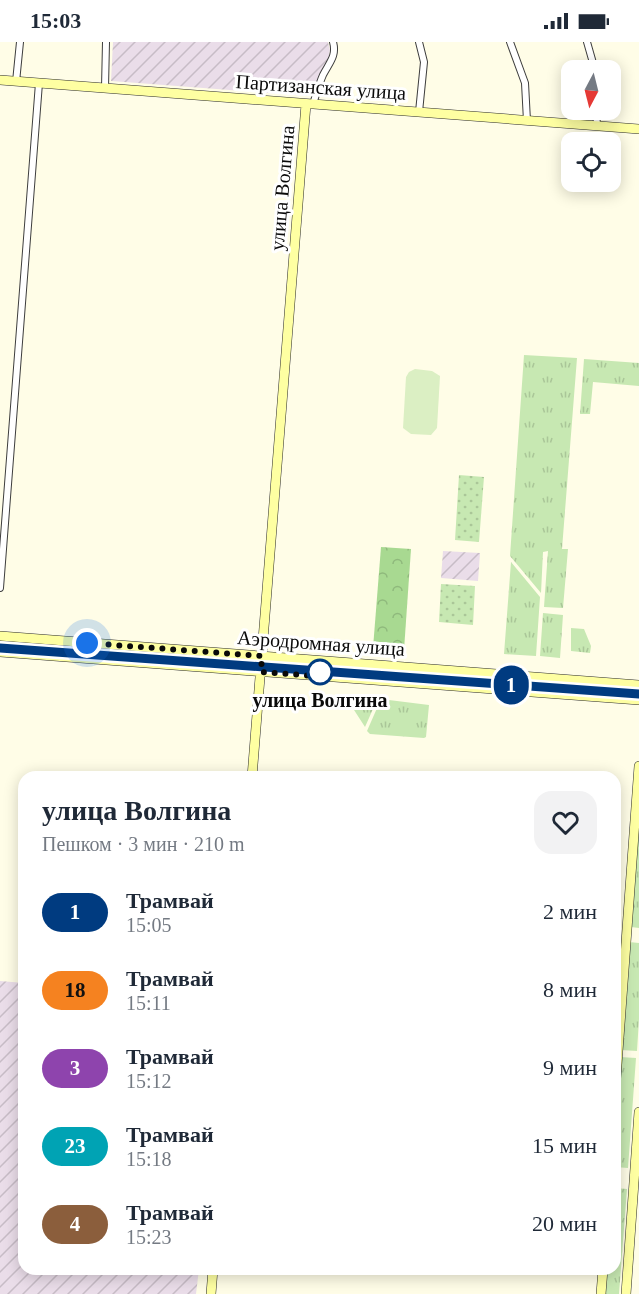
<!DOCTYPE html>
<html lang="ru">
<meta charset="utf-8">
<style>
:root{--surface:#fff;--page:#f2f2f3;--text:#1f2937;--muted:#747a83}
body{margin:0;font-family:"Times New Roman",serif;background:var(--page);color:var(--text);height:100vh;display:flex;flex-direction:column;font-size:22px;white-space:nowrap}
*{box-sizing:border-box;margin:0}
p{font-size:20px;color:var(--muted)}
.icon{flex:none;width:33px;height:33px;fill:none;stroke:currentColor;stroke-width:2;stroke-linecap:round;stroke-linejoin:round}
.map{position:relative;flex:1;overflow:hidden}
.details{position:absolute;left:18px;top:729px;width:603px;height:504px;display:flex;flex-direction:column;background:var(--surface);border-radius:18px;box-shadow:0 3px 15px #0003}
.details>*{flex:none}
.badge{padding:0 12px;border-radius:20px;font-size:21px;line-height:39px}
.needle{width:39px;rotate:187deg}
.tools{position:absolute;left:561px;top:18px;display:grid;gap:12px}
.tools a{display:grid;place-items:center;width:60px;height:60px;border-radius:12px;background:var(--surface);box-shadow:0 3px 15px #0003;font-size:30px}
.you{position:absolute;width:30px;height:30px;margin:-15px;border:4px solid #fff;border-radius:50%;background:#1a73e8;box-shadow:0 0 0 9px #1a73e833}
.map>.badge{position:absolute;translate:-50% -50%;box-shadow:0 0 0 3px #fff}
.round{display:grid;place-items:center;flex:none;width:63px;height:63px;border-radius:18px;background:var(--page)}
.summary{display:flex;align-items:center;justify-content:space-between;height:102px;padding:0 24px}
h1{font-size:28px;font-weight:700;line-height:45px}
ul{padding:0;list-style:none}
li{display:flex;align-items:center;gap:18px;height:78px;padding:0 24px}
li div{flex:1}
li b{display:block;font-size:22px}
li em{font-style:normal}
li .badge{min-width:66px;font-weight:700;text-align:center}
.status{display:flex;justify-content:space-between;align-items:center;height:42px;padding:0 30px;background:var(--surface);direction:ltr}
.status svg{height:16px;fill:currentColor}
.map>svg:first-child{display:block}
</style>
<div class="status"><b>15:03</b><svg viewBox="0 0 49 12"><path d="M0 12V9h3v3zM5 12V6h3v6zM10 12V3h3v9zM15 12V0h3v12zM26 1h20v11H26zM47 4h2v5h-2z"/></svg></div>
<div class="map">
<svg width="639" height="1252" viewBox="0 0 639 1252">
<defs>
<pattern id="industrial-furrows" width="10" height="10" patternUnits="userSpaceOnUse" patternTransform="scale(1.5)"><rect width="10" height="10" fill="#eadde9"/><path d="M-1 1l2-2M0 10L10 0M9 11l2-2" fill="none" stroke="#c7bcc6"/></pattern>
<pattern id="grass-tufts" width="24" height="20" patternUnits="userSpaceOnUse" patternTransform="scale(1.5)"><rect width="24" height="20" fill="#c7e8b2"/><path d="M3 7l-1-3M5 7V3M7 7l1-3M15 17l-1-3M17 17v-4M19 17l1-3" fill="none" stroke="#aac698"/></pattern>
<pattern id="forest-crowns" width="20" height="18" patternUnits="userSpaceOnUse" patternTransform="scale(1.5)"><rect width="20" height="18" fill="#a8d991"/><path d="M2 6a3 3 0 1 1 6 0M12 15a3 3 0 1 1 6 0" fill="none" stroke="#8fb97c"/></pattern>
<pattern id="park-dots" width="8" height="8" patternUnits="userSpaceOnUse" patternTransform="scale(1.5)"><rect width="8" height="8" fill="#c7e8b2"/><path d="M2 2h.1M6 6h.1" fill="none" stroke="#aac698" stroke-width="1.8" stroke-linecap="round"/></pattern>
</defs>
<rect width="100%" height="100%" fill="#fffde7"/>
<!-- industrial -->
<path fill="url(#industrial-furrows)" d="M113,0H328L330,8L328,20L308,54L111,39Z
M443,509L480,511L478,539L441,536Z
M0,939L24,941V1227H199L196,1252H0Z"/>
<!-- grass -->
<path fill="url(#grass-tufts)" d="M524,313L577,316L562,507H568L563,566L544,565L548,509L543,510L541,551L510,514Z
M584,317L639,321V344L593,340L590,372H580Z
M511,520L540,555L536,614L504,612Z
M543,571L563,573L560,616L540,614Z
M571,586L584,587L591,604L590,611L571,609Z
M345,654L377,658L365,685Z
M381,657L429,663L426,695L424,696L370,692L367,689Z
M639,770V886L631,885Z
M629,900L639,901V977L637,1009L621,1008Z
M620,1015L636,1016L628,1126L615,1125V1088Z
M615,1146L627,1147L619,1252H603L605,1227H615Z"/>
<!-- forest -->
<path fill="url(#forest-crowns)" d="M381,505L411,507L404,608L373,606Z"/>
<!-- park -->
<path fill="url(#park-dots)" d="M459,433L484,435L479,500L455,498Z
M441,542L475,544L473,583L439,580Z"/>
<!-- pitch -->
<path fill="#dbefc3" d="M415,327L432,329L440,334L437,386L431,393L411,392L403,386L406,335L409,330Z"/>
<g fill="none" stroke-linecap="round" stroke-linejoin="round">
<defs>
<path id="street" d="M510,0L525,41L527,79
M587,0L595,28
M16,40L20,0
M105,46L106,0
M313,62C316,53 319,42 323,33C329,21 337,14 333,0
M596,68L597,84
M419,70L424,20L419,0
M0,546L39,41"/>
<path id="secondary" d="M0,38L639,87
M0,594L639,643
M0,610L639,658
M252,735L306,62
M615,1050L639,724
M211,1252L213,1227
M601,1252L603,1227
M626,1252L639,1070"/>
</defs>
<!-- street casing -->
<use href="#street" stroke="#3d3d3d" stroke-width="8"/>
<!-- secondary casing -->
<use href="#secondary" stroke="#2c2c2c" stroke-width="10"/>
<!-- street -->
<use href="#street" stroke="#fff" stroke-width="6"/>
<!-- secondary -->
<use href="#secondary" stroke="#feffa2" stroke-width="9"/>
<!-- tram -->
<path stroke="#ba2e22" stroke-width="1.5" d="M0,602L639,649"/>
</g>
<g fill="none" stroke-linecap="round" stroke-linejoin="round">
<defs>
<path id="line" d="M0,606L639,652"/>
</defs>
<!-- line casing -->
<use href="#line" stroke="#fff" stroke-width="14"/>
<!-- line -->
<use href="#line" stroke="#003b80" stroke-width="9"/>
<!-- walk -->
<path stroke="#0a0a0a" stroke-width="6" stroke-dasharray="0 10.8" d="M87,601L262,614L261,630L315,634L320,630"/>
</g>
<!-- markers -->
<circle fill="#fff" stroke="#003b80" stroke-width="3" cx="320" cy="630" r="12"/>
<g text-anchor="middle" dominant-baseline="central" stroke-width="6" stroke-linejoin="round" paint-order="stroke">
<!-- street labels -->
<g font-size="20" fill="#0a0a0a" stroke="#fff">
<text transform="translate(321 45) rotate(4)">Партизанская улица</text>
<text transform="translate(282 146) rotate(-85)">улица Волгина</text>
<text transform="translate(321 601) rotate(4)">Аэродромная улица</text>
</g>
<!-- stop labels -->
<g font-size="20" font-weight="bold" fill="#0a0a0a" stroke="#fff">
<text x="320" y="658">улица Волгина</text>
</g>
</g>
</svg>
<div class="tools">
<a><svg class="needle" viewBox="-14 -14 28 28"><path d="M0-13l5 13h-10z" fill="#e53935"/><path d="M0 13l5-13h-10z" fill="#747a83"/></svg></a>
<a><svg class="icon" aria-label="locate" viewBox="0 0 24 24"><circle cx="12" cy="12" r="6"/><path d="M12 2v4M12 18v4M2 12h4M18 12h4"/></svg></a>
</div>
<div class="you" style="left:87px;top:601px"></div>
<b class="badge" style="left:511px;top:643px;background:#003b80;color:#fff">1</b>
<section class="details">
<div class="summary"><div><h1>улица Волгина</h1><p>Пешком · 3 мин · 210 m</p></div><a class="round"><svg class="icon" aria-label="heart" viewBox="0 0 24 24"><path d="M12 20l-8-8c-3-5 5-10 8-4 3-6 11-1 8 4z"/></svg></a></div>
<ul>
<li><span class="badge" style="background:#003b80;color:#fff">1</span><div><b>Трамвай</b><p>15:05</p></div><em>2 мин</em></li>
<li><span class="badge" style="background:#f58220;color:#111">18</span><div><b>Трамвай</b><p>15:11</p></div><em>8 мин</em></li>
<li><span class="badge" style="background:#8e44ad;color:#fff">3</span><div><b>Трамвай</b><p>15:12</p></div><em>9 мин</em></li>
<li><span class="badge" style="background:#00a3b4;color:#fff">23</span><div><b>Трамвай</b><p>15:18</p></div><em>15 мин</em></li>
<li><span class="badge" style="background:#8b5e3c;color:#fff">4</span><div><b>Трамвай</b><p>15:23</p></div><em>20 мин</em></li>
</ul>
</section>
</div>
